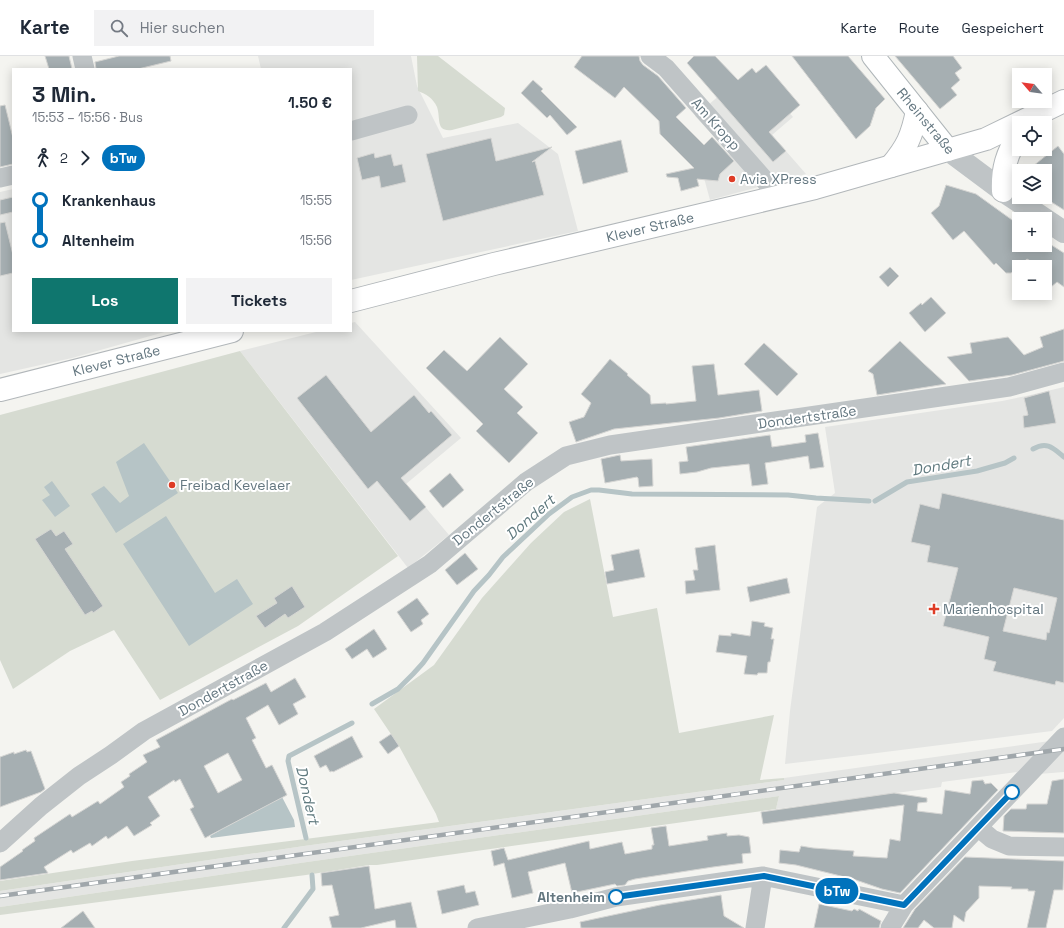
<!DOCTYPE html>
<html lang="de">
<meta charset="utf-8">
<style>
:root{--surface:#fff;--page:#f2f2f3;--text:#1f2937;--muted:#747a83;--line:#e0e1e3;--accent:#0f766e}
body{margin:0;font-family:"Space Grotesk",sans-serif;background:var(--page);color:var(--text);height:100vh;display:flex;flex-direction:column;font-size:15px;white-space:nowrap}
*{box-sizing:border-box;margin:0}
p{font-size:13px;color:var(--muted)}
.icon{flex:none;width:22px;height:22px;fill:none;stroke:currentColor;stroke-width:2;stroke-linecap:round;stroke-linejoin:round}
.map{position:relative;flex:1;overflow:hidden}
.panel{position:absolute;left:12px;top:12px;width:340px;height:264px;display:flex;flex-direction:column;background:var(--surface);border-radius:0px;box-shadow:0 2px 10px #0003}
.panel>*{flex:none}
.badge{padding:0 8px;border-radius:13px;font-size:14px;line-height:26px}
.needle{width:26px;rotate:298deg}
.tools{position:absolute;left:1012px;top:12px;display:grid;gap:8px}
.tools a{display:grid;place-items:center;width:40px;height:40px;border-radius:0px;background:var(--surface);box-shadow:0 2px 10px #0003;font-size:20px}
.map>.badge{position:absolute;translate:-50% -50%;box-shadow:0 0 0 2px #fff}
.legs{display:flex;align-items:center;gap:6px;height:44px;padding:0 20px;font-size:13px}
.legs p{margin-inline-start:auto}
.overview{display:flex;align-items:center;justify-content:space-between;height:68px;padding:0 20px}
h1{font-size:22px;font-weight:700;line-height:30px}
.action{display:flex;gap:8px;margin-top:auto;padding:8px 20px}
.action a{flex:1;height:46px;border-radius:0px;background:var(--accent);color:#fff;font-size:16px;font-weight:700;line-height:46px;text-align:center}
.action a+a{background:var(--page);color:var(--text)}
ul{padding:0 20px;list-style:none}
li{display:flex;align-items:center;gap:14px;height:40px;font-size:15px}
li i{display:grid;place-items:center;width:6px;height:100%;margin:0 5px;background:currentColor}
li i::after{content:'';width:10px;height:10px;margin:-5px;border:3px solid;border-radius:50%;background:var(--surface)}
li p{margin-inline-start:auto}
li:first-child i{background:linear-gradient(#0000 50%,currentColor 0)}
li:last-child i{background:linear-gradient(currentColor 50%,#0000 0)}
header{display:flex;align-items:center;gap:24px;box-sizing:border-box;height:56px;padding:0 20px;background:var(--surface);border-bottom:1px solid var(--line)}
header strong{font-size:19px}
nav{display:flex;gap:22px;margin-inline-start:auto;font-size:14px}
.search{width:280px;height:36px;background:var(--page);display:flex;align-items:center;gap:10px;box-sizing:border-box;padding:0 14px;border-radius:0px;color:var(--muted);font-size:15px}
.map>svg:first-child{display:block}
</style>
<header>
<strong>Karte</strong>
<div class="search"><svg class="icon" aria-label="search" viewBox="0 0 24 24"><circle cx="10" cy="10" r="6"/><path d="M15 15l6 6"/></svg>Hier suchen</div>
<nav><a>Karte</a><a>Route</a><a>Gespeichert</a></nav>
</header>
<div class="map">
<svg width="1064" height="872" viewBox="0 0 1064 872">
<rect width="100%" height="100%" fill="#f4f4f0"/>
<!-- built -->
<path fill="#e4e5e3" d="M258,0H411L417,30L443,82L518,67L558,98L578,175L351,224V13H261Z
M752,12L793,61L772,79L806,118L710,144L704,122L730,98L695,60Z
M13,133V275H168L72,302L0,318V136Z
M355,266L461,382L406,428L449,479L408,512L240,295L320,275H351V267Z
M1064,331V662L1052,675L869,698L785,708L790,655L817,451L835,437L825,371L1002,345L1026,340Z
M1064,683V716L1014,720L1017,716L942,726L941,731L776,753L779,740L307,806L0,851V835L304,790L784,724V722Z"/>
<!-- green -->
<path fill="#d6dbd1" d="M417,0H438L505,52L504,59L501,61L452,74C435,76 441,62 437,51C433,42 426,38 418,35Z
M240,295L398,500L298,570L160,644L114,574L70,595L13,633L0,604V359Z
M590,443L613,561L657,552L679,677L774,659L760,724L784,722V724L304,790L0,835V825L132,805L439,766L436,758L399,690L374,653L434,609L482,542L531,487L564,456Z
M779,740L776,753L377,809H369L306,819L0,859V851L307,806Z"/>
<!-- water -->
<path fill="#b6c4c6" d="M144,387L178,437L116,477L91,438L104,430L120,447L129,440L116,406Z
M52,425L70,450L55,461L42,444L50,439L44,431Z
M166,460L215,537L237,523L253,548L189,590L123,488Z
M282,741L294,764L295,771L211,782L210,780L219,775L217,772L226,771Z"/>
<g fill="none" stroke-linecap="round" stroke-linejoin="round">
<!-- stream -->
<path stroke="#b6c4c6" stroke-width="5" d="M1033,393C1047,385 1053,392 1064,401
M875,445L907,426L977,415L1005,407L1014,402
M372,648L398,633L413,618L423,607L474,535L489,519L503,501L549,458L572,441L591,434H599L632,438L788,439L816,442L869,445
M306,782L288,705L289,700L352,667
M284,872L313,833L312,819"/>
</g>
<!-- building -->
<path fill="#a6afb2" stroke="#d5d5d3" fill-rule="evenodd" d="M45,0H69L72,13H49Z
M119,0H170L171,5L138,13H96L95,6Z
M582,0H639L640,5L643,9L658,20L686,52L676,61L704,89L712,81L734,105L720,118L718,125L697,123L699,130L681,135L678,122L667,121L666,118L694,112L660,78L659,65L624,31L615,42L574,11Z
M694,0H715L738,24L752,12L756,17L766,9L800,49L769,76L786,95L773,106L687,7Z
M792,0H848L885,43L876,52L870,70L856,83Z
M895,0H953L962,12L955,17L960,24L951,32L957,39L940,53Z
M533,24L543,33L541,35L577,71L567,79L550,59L547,62L521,37Z
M5,49L13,82V108L0,111V50Z
M491,82L496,105L552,91L532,106L535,105L544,139L443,165L426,98Z
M621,84L628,116L583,128L575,95Z
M1058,90L1064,98V154L1045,142V115H1027Z
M374,97L375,102L391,98L394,110L402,108L406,126L381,132L379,120L362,124L357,102Z
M946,129L976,138L1019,169V189H1045V185L1064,197V231L1057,226L1045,236V211H1041L1027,203L1011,217H1006L996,207L994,209L964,175L953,184L931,157L939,150Z
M13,141V156L0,159V144Z
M5,166L13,199V217L0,220V167Z
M890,211L899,220L888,231L879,221Z
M931,241L946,257L925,276L909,257L921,247L922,249Z
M1064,273V305L1012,319L969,325L947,301L972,297L970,287L1008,281L1024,299L1043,291L1040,281Z
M500,281L528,308L504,333L523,351L517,357L538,377L509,407L476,375L483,368L426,312L444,294L467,315Z
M900,285L923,307L946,328L877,339L873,318L868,315Z
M764,287L798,318L777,340L744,308Z
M610,303L628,318L627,319L650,339L651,348L666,347V348L696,345L692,310L714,308L718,339L759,334L762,355L719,362L614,373L576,386L569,366L584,361L591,347L581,338Z
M326,319L371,376L414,339L429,357L431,355L452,379L401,422L426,451L410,465L377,425L368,433L297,342Z
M1049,335L1056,367L1024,372L1023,360L1028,359L1024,342Z
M818,377L824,411L810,413L808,400L765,407L768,428L752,430L749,408L711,412L697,416L680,418L679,406L688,405L686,391L770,379L772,391L806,386L805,379Z
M620,399L621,405L652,403L653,430L639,431L638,422L637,421L605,427L601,403Z
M450,417L464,434L443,452L429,435Z
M942,437L1064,464V627L1056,625L1055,629L993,615L996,606L984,603L989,581L943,570L958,512L927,506L930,490L911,486L920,448L939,453ZM1014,532L1057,542L1049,577L1047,576L1046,584L1003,575Z
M51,473L56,480L64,475L73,488L65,493L103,550L93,557L92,555L85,559L35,483Z
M715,489L720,534L686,538L685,525L695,524L693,514H698L695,492Z
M639,493L645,521L607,528L605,516L614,514L611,499Z
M465,497L478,513L457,529L445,514Z
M787,522L790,537L750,546L747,531Z
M292,530L305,551L288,562L285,558L265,572L256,560L277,547L274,542Z
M417,542L429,558L421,564L423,568L411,576L397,556Z
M752,565L765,567L764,570L773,572L771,583H774L770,606H768L767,617H758L757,619L744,618L747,600L716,596L719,579L731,580V577L750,580Z
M374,573L387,593L373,602L367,593L352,603L345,593Z
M295,622L306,641L293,648L298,658L279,669L268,649L246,662L256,682L252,684L266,712L272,709L287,739L205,782L190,753L194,751L180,723L175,726L174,724L148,741L160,760L150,767L152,769L134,780L127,770L108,783L106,780L92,790L90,787L73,797L71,794L44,811L48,817L0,824V811L23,795L22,794L35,785L34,782L70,758L72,761L98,745L100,748L124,731L121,726L130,720L129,718L147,706L143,699L160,691L156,684L232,643L233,644L266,627L271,636ZM228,697L242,724L218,737L204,710Z
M391,678L399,690L388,698L379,686Z
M352,680L363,701L333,716L332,715L330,716L326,709L320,712L314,700Z
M26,694L27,696L31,695L45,733L41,736L0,751V701L14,696V698Z
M1064,723V777L1003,775L1004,760L1011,753H1026L1027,748H1047L1052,725Z
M983,724L985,728L991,727L998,734L900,837L882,833L853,823L796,809L779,807L780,794L799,796L801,790L813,792L854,795L853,800L887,802L890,783L900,785L904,749L763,768L761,756L894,737L927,742V746L918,747L917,755L942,758L945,734L970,738L972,725Z
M666,770L669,790L708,784L707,780L727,777V780L739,779L749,781L751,797L742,798L743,807L713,811L635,823L628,825L625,829L617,830L615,828L572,837L565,807L528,816L533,837L512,842L504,807L494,810L491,795L504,792L508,804L589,785L590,793L622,786L625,798L652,793V789H654L651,772Z
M965,801L1064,805L1063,834H1054L1046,872H1027L1035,835H1028V833H1011L1012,831L979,830V842L966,856L964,866L954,859L952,872H934L924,864L918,872H903L915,853Z
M369,810L375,853L411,846L417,872H396L395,864L361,872H332L329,861L339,859L332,829L322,830L321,817Z
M464,829L466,837L475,835L479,849L442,858L437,835Z
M721,839L724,860L744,872H581L580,866L660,849Z
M819,848L852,855L854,853L858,855L859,853L881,865L879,872H814Z
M83,855L95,872H61Z"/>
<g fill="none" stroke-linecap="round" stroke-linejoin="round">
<defs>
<path id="secondary" d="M873,0L948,94"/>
<g id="primary">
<path d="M891,110C907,91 912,80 917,55"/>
<path d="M1003,135C1002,113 1007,97 1019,78"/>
<path id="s1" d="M351,245L494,208L815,132L986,83L1064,45"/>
<path id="s2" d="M0,334L232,275"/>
</g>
</defs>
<!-- secondary casing -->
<use href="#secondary" stroke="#afb6b9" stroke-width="24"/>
<!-- primary casing -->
<use href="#primary" stroke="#b2b7ba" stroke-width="24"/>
<!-- minor -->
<path stroke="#bfc4c6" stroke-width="19" d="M82,0L85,13
M650,0L666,12L763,122L769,130L773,142
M351,75L408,59
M0,122L13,119
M979,772L992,783L1009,790L1064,791
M0,787L41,750L79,720L111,699L144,675L325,576L430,508L526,426L566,400L610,389L1009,331L1064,316
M477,872L570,853L616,841L763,820L904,849
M755,872L763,820
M890,872L904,849L1064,681"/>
<!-- tertiary -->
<path stroke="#bfc4c6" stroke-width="22" d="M948,94L1003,135L1064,176"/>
<!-- secondary -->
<use href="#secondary" stroke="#fff" stroke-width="22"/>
<!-- primary -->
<use href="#primary" stroke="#fff" stroke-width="22"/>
<defs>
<path id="rail" d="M0,840L1064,693"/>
</defs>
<!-- rail casing -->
<use href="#rail" stroke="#a0a7ab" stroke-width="4.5"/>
<!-- rail -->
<use href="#rail" stroke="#fff" stroke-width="3" stroke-dasharray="9" stroke-linecap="butt"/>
</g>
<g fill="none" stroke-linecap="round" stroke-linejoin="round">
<defs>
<path id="line-1" d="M616,841L764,820L904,849L1012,736"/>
</defs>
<!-- line-1 casing -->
<use href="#line-1" stroke="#fff" stroke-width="9"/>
<!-- line-1 -->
<use href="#line-1" stroke="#0072bc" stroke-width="6"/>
</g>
<!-- markers -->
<g fill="#de3c26" stroke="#fff" stroke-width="1.5">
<circle cx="732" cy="123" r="4"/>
<circle cx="172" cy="429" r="4"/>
<path d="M932 547h4v4h4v4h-4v4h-4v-4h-4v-4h4z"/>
</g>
<g fill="#fff" stroke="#0072bc" stroke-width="2">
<circle cx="1012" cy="736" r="7"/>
<circle cx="616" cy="841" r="7"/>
</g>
<g text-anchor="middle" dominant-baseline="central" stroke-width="4" stroke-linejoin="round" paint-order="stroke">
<!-- street labels -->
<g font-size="14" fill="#647780" stroke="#fff">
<text transform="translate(926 65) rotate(50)">Rheinstraße</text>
<text transform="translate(716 68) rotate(48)">Am Kropp</text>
<text stroke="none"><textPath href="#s1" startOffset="308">Klever Straße</textPath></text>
<text stroke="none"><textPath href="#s2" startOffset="120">Klever Straße</textPath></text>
<text transform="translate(807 361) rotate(-8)">Dondertstraße</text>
<text transform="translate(493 455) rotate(-39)">Dondertstraße</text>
<text transform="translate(223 632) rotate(-29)">Dondertstraße</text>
</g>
<!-- poi labels -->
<g font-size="14" fill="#647780" stroke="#fff" text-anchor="start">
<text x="740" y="123">Avia XPress</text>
<text x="180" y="429">Freibad Kevelaer</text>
<text x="943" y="553">Marienhospital</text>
</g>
<!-- stop labels -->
<g font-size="14" font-weight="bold" fill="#647780" stroke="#fff" text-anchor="end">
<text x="605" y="841">Altenheim</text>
</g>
<!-- water labels -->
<g font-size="15" font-style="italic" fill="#5f797e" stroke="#fff">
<text transform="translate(941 409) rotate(-10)">Dondert</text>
<text transform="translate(530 461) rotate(-41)">Dondert</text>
<text transform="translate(308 739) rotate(77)">Dondert</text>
</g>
</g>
</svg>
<div class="tools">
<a><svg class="needle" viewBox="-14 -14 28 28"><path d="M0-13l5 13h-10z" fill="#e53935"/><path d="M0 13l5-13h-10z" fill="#747a83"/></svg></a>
<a><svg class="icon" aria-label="locate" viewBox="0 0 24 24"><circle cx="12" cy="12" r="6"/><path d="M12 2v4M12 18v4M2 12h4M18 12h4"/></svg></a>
<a><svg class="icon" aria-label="layers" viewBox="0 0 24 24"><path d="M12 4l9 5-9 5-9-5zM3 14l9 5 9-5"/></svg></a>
<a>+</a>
<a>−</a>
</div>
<b class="badge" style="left:837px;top:835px;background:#0072bc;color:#fff">bTw</b>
<section class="panel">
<div class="overview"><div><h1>3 Min.</h1><p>15:53 – 15:56 · Bus</p></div><b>1.50 €</b></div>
<div class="legs"><svg class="icon" aria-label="walk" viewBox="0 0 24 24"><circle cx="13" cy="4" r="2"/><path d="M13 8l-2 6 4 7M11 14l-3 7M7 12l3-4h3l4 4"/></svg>2<svg class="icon" aria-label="forward" viewBox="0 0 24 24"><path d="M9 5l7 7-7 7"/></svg><b class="badge" style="background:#0072bc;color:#fff">bTw</b></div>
<ul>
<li><i style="color:#0072bc"></i><b>Krankenhaus</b><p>15:55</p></li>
<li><i style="color:#0072bc"></i><b>Altenheim</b><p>15:56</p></li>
</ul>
<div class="action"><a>Los</a><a>Tickets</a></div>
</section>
</div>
